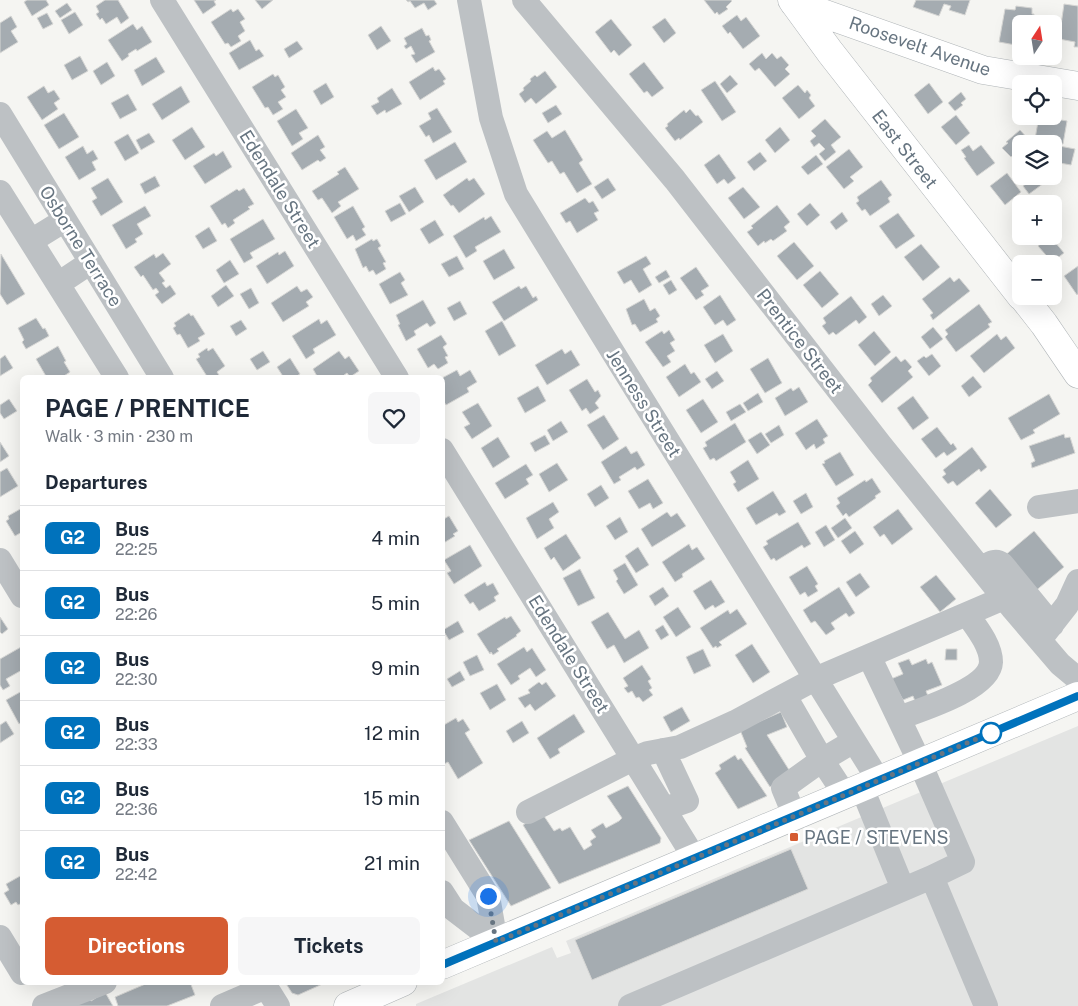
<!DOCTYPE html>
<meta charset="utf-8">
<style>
:root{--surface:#fff;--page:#f6f6f7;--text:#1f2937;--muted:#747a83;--line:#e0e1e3;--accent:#d55c32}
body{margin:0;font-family:"Public Sans",sans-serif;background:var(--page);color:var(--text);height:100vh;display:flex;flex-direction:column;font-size:19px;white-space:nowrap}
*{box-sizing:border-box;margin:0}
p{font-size:16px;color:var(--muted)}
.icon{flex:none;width:28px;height:28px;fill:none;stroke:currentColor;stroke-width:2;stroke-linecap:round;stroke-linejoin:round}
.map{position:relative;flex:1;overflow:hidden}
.panel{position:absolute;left:20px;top:375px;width:425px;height:610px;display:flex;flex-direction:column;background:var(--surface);border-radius:8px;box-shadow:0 5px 20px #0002}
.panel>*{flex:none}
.badge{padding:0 10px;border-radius:8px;font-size:18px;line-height:32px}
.needle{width:32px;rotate:12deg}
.tools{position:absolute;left:1012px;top:15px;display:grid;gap:10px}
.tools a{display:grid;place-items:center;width:50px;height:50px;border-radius:8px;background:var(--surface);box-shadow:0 5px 20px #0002;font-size:25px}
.you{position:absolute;width:25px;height:25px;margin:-12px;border:4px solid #fff;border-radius:50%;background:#1a73e8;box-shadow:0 0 0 8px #1a73e833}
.map>.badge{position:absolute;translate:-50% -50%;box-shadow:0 0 0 2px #fff}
h2{padding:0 25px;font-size:19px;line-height:45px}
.round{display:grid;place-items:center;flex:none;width:52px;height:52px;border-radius:8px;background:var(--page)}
.headline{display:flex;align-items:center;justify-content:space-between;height:85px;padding:0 25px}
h1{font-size:24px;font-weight:700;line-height:38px}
.button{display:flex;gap:10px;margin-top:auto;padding:10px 25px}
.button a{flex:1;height:58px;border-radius:8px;background:var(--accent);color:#fff;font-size:20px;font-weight:700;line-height:58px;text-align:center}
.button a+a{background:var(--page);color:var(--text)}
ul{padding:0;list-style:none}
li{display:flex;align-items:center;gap:15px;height:65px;padding:0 25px;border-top:1px solid var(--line)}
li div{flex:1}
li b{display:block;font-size:19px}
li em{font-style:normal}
li .badge{min-width:55px;font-weight:700;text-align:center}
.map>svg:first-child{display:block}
</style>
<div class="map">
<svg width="1078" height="1006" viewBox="0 0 1078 1006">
<rect width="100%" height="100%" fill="#f5f5f2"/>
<!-- built -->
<path fill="#e3e4e3" d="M1078,726V1006H416V1004L552,947L557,958L571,953L566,941Z"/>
<!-- building -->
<path fill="#a5acb1" stroke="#d7d7d5" d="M27,0H46L49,5L32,16L24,2Z
M105,0H118L129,18L121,24L117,17L106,24L102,18L100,20L96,14L99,12L96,6Z
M194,0H216L214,1L216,5L203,14Z
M255,0H273L262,9Z
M406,0H434L437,4L428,10L424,3L415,8L410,1L408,2Z
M704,0H731L732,1L726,7L728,9L719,15L717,12L715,14Z
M916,0H970L965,15L949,10L951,6L944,4L939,16L913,7Z
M67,3L72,10L60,18L55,11Z
M1064,4L1078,6V47H1074L1075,42L1059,39Z
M1016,6L1032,8V14H1034L1033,24H1021V46L999,42L1005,9L1015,10Z
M231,9L233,12L238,9L245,19L240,22L245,31L238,36L241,41L231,47L228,43L225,44L211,22Z
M75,12L83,25L69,34L61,20Z
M47,13L53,24L43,29L37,18Z
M737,15L741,21L746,17L760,36L743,49L730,32L728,34L722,26Z
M11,16L17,27L11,31L18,42L0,53V23Z
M665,18L676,33L664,43L652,27Z
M611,19L632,45L619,56L614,50L611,53L595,32Z
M133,24L137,30L142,26L152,42L137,51L136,49L128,54L129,56L122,61L108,40Z
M381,26L391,41L377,50L368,35Z
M422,28L426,36L429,35L431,40L429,41L435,52L416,63L411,55L415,54L411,46L406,49L404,46L407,44L404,38Z
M250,40L256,51L259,49L264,56L239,70L229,53Z
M297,41L303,49L289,58L284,49Z
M762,53L766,59L772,53L777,59L781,56L789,65L785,69L790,74L775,87L759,68L755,71L749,64Z
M80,56L88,71L72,80L64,65Z
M156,57L165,72L142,86L134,70Z
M107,62L115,76L101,85L93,71Z
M644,62L664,88L652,97L647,91L644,93L629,74Z
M433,67L435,71L439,69L446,79L443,81L445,84L420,100L409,82Z
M545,71L557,87L536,104L531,98L525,103L519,94L524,90L523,88L531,81L530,79L535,75L537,77Z
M273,74L275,77L278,75L285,87L281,90L286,97L278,102L283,109L273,115L268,107L265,108L252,87Z
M730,75L738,84L727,93L720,84Z
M715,81L736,112L722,121L701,90Z
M326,83L334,97L321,105L313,91Z
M929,83L943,102L928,114L914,95Z
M798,85L805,93L807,90L811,95L809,98L815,106L799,119L782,98Z
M44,86L48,93L54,90L60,99L54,103L58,109L42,120L27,97Z
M181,86L190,102L162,120L152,104Z
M392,88L402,104L386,113L385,110L377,115L371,106L379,102L377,98Z
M961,92L966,99L961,103L963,105L955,111L948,103Z
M128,94L137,110L120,119L111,103Z
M556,105L562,114L548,123L542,113Z
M437,108L452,132L433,143L429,135L426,137L419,126L431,119L428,113Z
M296,109L308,128L299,133L303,139L292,146L277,121Z
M690,109L696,116L698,115L703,122L680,140L679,138L675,141L665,128L668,126L667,124L684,110L686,113Z
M64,113L79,137L59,149L44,125Z
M956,115L970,133L956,145L941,127Z
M1039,116L1067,121L1063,144L1035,139Z
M825,119L841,137L831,145L836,152L825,161L819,154L825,149L819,143L814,147L810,141L816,136L811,131Z
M192,127L205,147L185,160L172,140Z
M780,127L790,140L775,153L765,140Z
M565,130L583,160L579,163L592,184L577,193L564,172L560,174L552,161L548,163L533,140L547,131L552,138Z
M1020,130L1029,140L1026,144H1021V148L1011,157L1002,148L1008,143L1006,142Z
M149,133L155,142L141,150L136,140Z
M128,134L139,153L125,161L114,142Z
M318,135L325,147L320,150L326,158L320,162L318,160L302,170L291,153Z
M455,142L467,162L436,180L424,160Z
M969,145L973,151L981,145L995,163L977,176L964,158L966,157L961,150Z
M1054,145L1075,149L1071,165L1054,162Z
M83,146L87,154L93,150L98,159L92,162L96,170L79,180L65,157Z
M849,149L863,167L850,177L854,181L844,189L826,167Z
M223,151L232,167L205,184L193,166L214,153L216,156Z
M760,152L767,161L754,171L747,162Z
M719,154L736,178L728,184L724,179L717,184L704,165Z
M816,155L823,164L808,175L801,167Z
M345,167L359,189L338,202L341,206L332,213L322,198L318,200L312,191L339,174L337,172Z
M1007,173L1021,192L1005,205L990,186Z
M155,176L160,186L145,194L140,184Z
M1036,176H1039L1044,183L1029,194L1023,186Z
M108,178L123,202L101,216L92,201L97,198L91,188Z
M467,178L469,181L474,178L485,194L459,213L453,205L451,206L443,195Z
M608,178L616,190L602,199L594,187Z
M881,180L892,195L888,198L890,202L870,216L865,209L862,211L856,203L859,201L857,197Z
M415,187L424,202L409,212L399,196Z
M743,187L760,207L744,219L728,198Z
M244,188L254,204L248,207L250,209L233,220L235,223L228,228L225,223L222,225L210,206L237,189L239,191Z
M585,198L589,203L593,201L599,211L594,213L598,220L577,233L570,221L566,223L560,213Z
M400,203L406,214L391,222L385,211Z
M810,203L820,215L807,226L797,214Z
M777,205L790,222L784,227L787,231L773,241L771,239L765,243L764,241L758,246L747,232L753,228L751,226Z
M145,206L151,216L137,224L143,234L135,239L137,242L126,249L112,225Z
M353,206L365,227L362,229L366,235L356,241L353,235L347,239L334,217Z
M1021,209V226L1013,215Z
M842,212L848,221L836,230L830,222Z
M898,213L915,236L896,249L879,226Z
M491,216L501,232L475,247L477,251L466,258L453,236L484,217L485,220Z
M263,219L275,239L250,253L253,258L244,263L230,239Z
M435,220L444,235L429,244L420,229Z
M209,227L217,241L203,249L195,236Z
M1050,236L1064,253L1052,262L1038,246Z
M372,239L373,241L377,239L381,246L378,248L386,262L383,263L386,269L376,275L373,270L369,272L366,266L363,268L355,249Z
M794,242L814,266L797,280L777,256Z
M921,244L940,267L923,281L904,257Z
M504,249L515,268L494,280L483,261Z
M285,251L294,266L267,284L256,266L278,252L279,255Z
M163,253L171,264L159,273L165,281L162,283L166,288L170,285L176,294L162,304L155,295L159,292L156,288L153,290L143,275L141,277L134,267L154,254L156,258Z
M1,254L25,294L7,305L0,294Z
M457,256L464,269L449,277L441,264Z
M646,256L651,264L643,269L652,285L639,293L631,280L624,284L617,272Z
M230,260L239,274L224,283L216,270Z
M1078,266V294L1077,295L1064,276Z
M696,267L709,286L701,291L704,295L696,300L680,278Z
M666,270L670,277L659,283L655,277Z
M820,271L839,294L822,308L803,285Z
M400,272L405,280L401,283L408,295L390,304L379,284Z
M950,277L954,282L959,278L970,291L933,320L930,315L933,313L922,299Z
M671,280L677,290L669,295L663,285Z
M226,285L234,296L218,307L211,296Z
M297,286L301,292L307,289L313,297L306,302L309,306L283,322L271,303Z
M519,286L521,289L526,286L533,298L536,296L538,300L504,321L492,302Z
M251,288L259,303L249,309L240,294Z
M720,295L736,320L727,326L723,320L715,325L703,307Z
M883,295L892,306L879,316L871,304Z
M851,296L867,317L859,324L856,320L836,335L833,332L829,335L822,326L826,323L823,318Z
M644,299L650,311L655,308L660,316L656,319L658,322L640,332L635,324L632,325L626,309Z
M423,300L436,323L430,327L427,323L414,331L416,335L406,341L398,325L400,324L396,315Z
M460,301L467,314L454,321L447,308Z
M979,304L992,322L988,324L990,327L956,352L945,337L948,334L945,330Z
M189,313L191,316L193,315L205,334L198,338L200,341L188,348L180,334L177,335L173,328L176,326L174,323Z
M36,318L43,329L45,328L49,336L26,349L22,342L24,340L18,328Z
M319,319L321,324L327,320L336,335L313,349L315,353L306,359L292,336Z
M241,320L247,329L236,336L230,326Z
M502,321L516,346L499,356L485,331Z
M933,327L943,339L930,349L921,337Z
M669,330L675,340L670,343L675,351L667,356L671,362L663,367L645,342L662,331L664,334Z
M874,331L891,352L875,366L858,345Z
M723,334L733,351L715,363L704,345Z
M997,334L1001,340L1006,336L1015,348L984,373L970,356Z
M441,335L447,344L443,347L448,356L445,357L448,363L438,369L434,364L428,368L417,349Z
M58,346L66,361L64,362L70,372L61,378H47L36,359Z
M207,348L208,351L213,348L225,366L217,372L219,375L215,378H208L196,359L200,357L198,354Z
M562,349L565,354L571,350L580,365L547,385L535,365Z
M263,351L270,362L257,370L250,359Z
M339,351L345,359L349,356L359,371L350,377L347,373L340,378H318L313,369Z
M932,354L941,366L929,376L917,361L924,356L926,358Z
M5,355L13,368L0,376V359Z
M896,356L901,362L905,359L912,367L908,371L913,377L882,403L868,385L872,381L870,378Z
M290,358L300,374L294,378H284L277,367Z
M768,358L782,383L765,393L750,369Z
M685,364L691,374L694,372L701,382L679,397L666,377Z
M457,370L460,376L470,370L477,382L467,388L469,392L446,405L442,399V378Z
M717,371L724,381L712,389L705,379Z
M973,376L982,387L969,397L961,386Z
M587,379L595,392L598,390L601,396L595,403L599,408L590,414L586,408L582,411L569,390Z
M538,386L546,401L525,413L517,398Z
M799,387L808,402L785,416L775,398L791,388L793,391Z
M758,393L763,402L748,411L743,403Z
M1049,394L1060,414L1033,430L1035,433L1021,440L1008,418Z
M913,396L929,418L913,430L897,408Z
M9,399L17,411L4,419L0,413V405Z
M703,399L718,422L701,433L686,410Z
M478,403L492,426L472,439L464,427L470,424L462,412Z
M740,404L746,412L731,421L726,412Z
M604,415L619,439L603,450L587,425Z
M817,419L828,436L823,439L825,443L816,449L814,444L806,450L795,433Z
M561,421L568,432L553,441L547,430Z
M735,423L746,442L716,461L714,458L710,460L703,448L707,446L705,442Z
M779,425L784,435L771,443L765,434Z
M937,427L951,445L953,443L957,449L947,456L944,452L936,458L921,439Z
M761,432L770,445L757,454L748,440Z
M1064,434L1065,438L1070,437L1075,453L1032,468L1031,463L1035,461L1029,446Z
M545,435L550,444L535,452L530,443Z
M498,437L510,457L493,468L481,448Z
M0,442L9,456L0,462Z
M626,446L631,454L637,451L645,465L637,470L635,467L619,477L621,480L614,484L601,462Z
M972,447L987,467L981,472L979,469L957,486L953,481L948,484L942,477L946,474L943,470Z
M840,452L854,475L836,486L822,464L825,463L824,461Z
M748,460L759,479L738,492L733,484L736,482L730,472Z
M557,463L568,480L549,492L539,474Z
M526,464L533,475L526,479L529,484L505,499L495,483Z
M7,468L18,486L0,497V472Z
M872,478L881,492L875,496L876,498L849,517L846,513L843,516L836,506L840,503L837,498L865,480L866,482Z
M648,479L663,503L653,509L650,503L639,509L628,491Z
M601,485L609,498L595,507L587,494Z
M990,489L1012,515L996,528L975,503Z
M773,491L786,512L779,516L777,513L756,525L746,508Z
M806,493L813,507L801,514L793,501Z
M553,502L559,512L549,519L554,528L537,539L526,518Z
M22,508V532L15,536L6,521L9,519L8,516Z
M898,509L913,529L892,545L884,534L880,537L873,527Z
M667,512L671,517L677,513L686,526L652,547L641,529Z
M449,516L458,531L453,534L455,536L442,544V520Z
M620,517L628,532L615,540L606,526Z
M845,518L852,528L838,538L831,528Z
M798,522L811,544L804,548L802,545L776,561L774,558L771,560L763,547L768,544L766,541Z
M826,525L835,540L824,547L815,532Z
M855,531L864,544L850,554L841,541Z
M1034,531L1064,567L1033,593L1003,557Z
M566,534L581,558L563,571L554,557L551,560L544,548Z
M689,544L692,550L697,547L705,559L682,574L683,577L675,582L662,562Z
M470,545L482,566L454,584L447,573L451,571L444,560Z
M638,547L649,565L636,573L625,556Z
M625,563L638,585L624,594L616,581L618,579L613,570Z
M807,566L818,584L815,586L818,591L808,597L805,592L800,595L789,577Z
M580,569L595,598L578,606L563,578Z
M860,573L870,587L856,597L846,582Z
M936,575L956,599L940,612L920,587Z
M711,580L725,602L715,608L713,605L705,610L693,591Z
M485,582L487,586L493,583L499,594L494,597L496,601L479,611L473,602L470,604L464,595Z
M663,587L669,596L655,606L649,596Z
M839,587L855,613L849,617L846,613L831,623L835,629L826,635L815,621L811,623L803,610Z
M678,607L691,627L676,637L663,617Z
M737,609L747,624L719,642L722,645L717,648L716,646L713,648L700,628L728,610L730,614Z
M608,612L625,639L639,630L649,648L624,663L614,645L607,649L591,622Z
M511,616L521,631L516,635L517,636L497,649L499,651L493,655L491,652L490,654L477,634L505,617L506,619Z
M0,617L8,629L2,634L0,632Z
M458,621L464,632L449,640L443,630Z
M663,625L669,635L661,640L655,630Z
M752,644L770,672L753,683L735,655Z
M21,647L22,651V670L6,679L10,686L3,690L0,685V659Z
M524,647L527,652L532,648L546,670L536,677L530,668L518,676L520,679L511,685L497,664Z
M703,649L711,666L694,674L686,657Z
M946,649H957V660H945Z
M477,655L484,670L470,676L463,662Z
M909,659L912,665L926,659L928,664L932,662L942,685L926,691L928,696L915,701L913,696L903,700L891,679L903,674L898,663Z
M642,665L651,679L648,681L652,688L649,690L653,695L643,702L639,697L636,698L632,691L628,693L624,688L628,686L623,678Z
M460,671L465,680L452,687L447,679Z
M539,682L542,685L546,682L556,696L535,711L530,704L525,708L518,698L530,693L528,690Z
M497,684L506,700L490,710L480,693Z
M22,691V722L19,724L6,700Z
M682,707L690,721L671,732L663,717Z
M781,712L787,727L767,735L791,773L770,787L745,748L747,747L740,730Z
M574,714L585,732L558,749L560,753L550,759L537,738Z
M456,718L458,722L463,719L470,730L465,733L483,763L458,779L448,762L444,764L442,761V726Z
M6,721L14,734L0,743V725Z
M522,721L529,733L513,743L506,731Z
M735,755L738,760L741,758L767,796L738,809L715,773L721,769L719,765Z
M628,786L661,838L660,843L559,884L523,825L542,813L554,831L560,828L562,831L570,827L584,850L592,845L590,841L596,837L591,830L603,823L606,828L619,821L622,818L607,796Z
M509,821L551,888L511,906L469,840Z
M791,849L808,889L592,980L575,940Z
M22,875V903L18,905L16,902L11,905L4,893L9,890L6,884Z
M150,982H190L195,995L167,1006H118L115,997Z
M285,982H327L298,995L292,993Z
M105,992L113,1006H72L90,999L91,1001Z"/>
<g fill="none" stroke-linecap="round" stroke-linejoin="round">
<defs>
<path id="major" d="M792,0L830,52L1021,296
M794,3L983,70L1078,86
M1022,296L1044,324L1078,374
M442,965L1078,696
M348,1006L403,982"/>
</defs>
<!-- major casing -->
<use href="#major" stroke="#b0b5b8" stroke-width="29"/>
<!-- minor -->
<path stroke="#bdc1c4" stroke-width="24" d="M162,0L397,378
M469,0L491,118L516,194L614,354L879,781
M524,0L675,180L880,444L1013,609L1060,664L1078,679
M0,114L162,378
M0,192L117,378
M31,241L65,220
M58,284L91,262
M442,450L695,859
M1039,507L1078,501
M0,560L22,596
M981,569C988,565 994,558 1002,564L1052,625
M1042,637L1067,605L1078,581
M869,656L920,763L963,862L932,877L986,1006
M785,696L822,760L854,741
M899,718C920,710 990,689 991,662C991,645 976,627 967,614
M663,750L687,801L664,809
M862,788L903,889
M528,812L633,759L648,753L680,747L735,722L815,679L1004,598
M795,817L783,788L822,760L845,795
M442,822L488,896L496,942
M442,892L453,909L496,942
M0,937L22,973
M263,982L278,1006
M44,1006L105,982
M222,1006L266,987
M630,1006L932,877"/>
<!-- major -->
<use href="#major" stroke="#fff" stroke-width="28"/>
</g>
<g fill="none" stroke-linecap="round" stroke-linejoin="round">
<defs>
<path id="line" d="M442,965L1078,696"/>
</defs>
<!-- line casing -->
<use href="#line" stroke="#fff" stroke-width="11"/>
<!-- line -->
<use href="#line" stroke="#0072bc" stroke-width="8"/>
<!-- walk -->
<path stroke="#677581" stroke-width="5" stroke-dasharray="0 9" d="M488,896L496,942L991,733"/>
</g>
<!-- markers -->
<circle fill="#fff" stroke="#0072bc" stroke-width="2.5" cx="991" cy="733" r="10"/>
<rect fill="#d55c32" stroke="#fff" stroke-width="2" x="789" y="832" width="10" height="10" rx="2.5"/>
<g text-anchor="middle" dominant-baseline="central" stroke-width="5" stroke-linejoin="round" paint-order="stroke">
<!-- street labels -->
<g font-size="18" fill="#677581" stroke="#fff">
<text transform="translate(920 46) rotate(19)">Roosevelt Avenue</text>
<text transform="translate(905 149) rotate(52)">East Street</text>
<text transform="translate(280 189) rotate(58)">Edendale Street</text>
<text transform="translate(81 246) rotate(58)">Osborne Terrace</text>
<text transform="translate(800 341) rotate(52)">Prentice Street</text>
<text transform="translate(644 403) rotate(58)">Jenness Street</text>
<text transform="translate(569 654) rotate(58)">Edendale Street</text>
</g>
<!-- poi labels -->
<g font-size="18" fill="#677581" stroke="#fff" text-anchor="start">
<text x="804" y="837">PAGE / STEVENS</text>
</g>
</g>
</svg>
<div class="tools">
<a><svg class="needle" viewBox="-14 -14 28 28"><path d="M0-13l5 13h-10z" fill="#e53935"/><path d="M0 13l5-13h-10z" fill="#747a83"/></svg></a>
<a><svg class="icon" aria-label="locate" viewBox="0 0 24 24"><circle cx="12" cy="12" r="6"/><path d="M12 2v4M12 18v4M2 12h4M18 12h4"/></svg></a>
<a><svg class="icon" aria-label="layers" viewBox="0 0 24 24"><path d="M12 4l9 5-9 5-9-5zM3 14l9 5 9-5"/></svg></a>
<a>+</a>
<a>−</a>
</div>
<div class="you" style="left:488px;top:896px"></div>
<section class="panel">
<div class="headline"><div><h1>PAGE / PRENTICE</h1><p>Walk · 3 min · 230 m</p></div><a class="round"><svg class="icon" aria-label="heart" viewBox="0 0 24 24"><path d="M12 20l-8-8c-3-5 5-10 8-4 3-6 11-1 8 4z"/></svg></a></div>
<h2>Departures</h2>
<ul>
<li><span class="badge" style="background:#0072bc;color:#fff">G2</span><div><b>Bus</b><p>22:25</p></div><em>4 min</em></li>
<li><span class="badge" style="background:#0072bc;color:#fff">G2</span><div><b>Bus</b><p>22:26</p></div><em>5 min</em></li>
<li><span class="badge" style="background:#0072bc;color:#fff">G2</span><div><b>Bus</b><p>22:30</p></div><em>9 min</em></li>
<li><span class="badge" style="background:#0072bc;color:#fff">G2</span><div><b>Bus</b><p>22:33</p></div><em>12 min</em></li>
<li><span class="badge" style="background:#0072bc;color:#fff">G2</span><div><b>Bus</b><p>22:36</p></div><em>15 min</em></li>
<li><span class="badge" style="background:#0072bc;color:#fff">G2</span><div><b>Bus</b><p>22:42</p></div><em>21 min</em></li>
</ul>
<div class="button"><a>Directions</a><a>Tickets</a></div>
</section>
</div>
